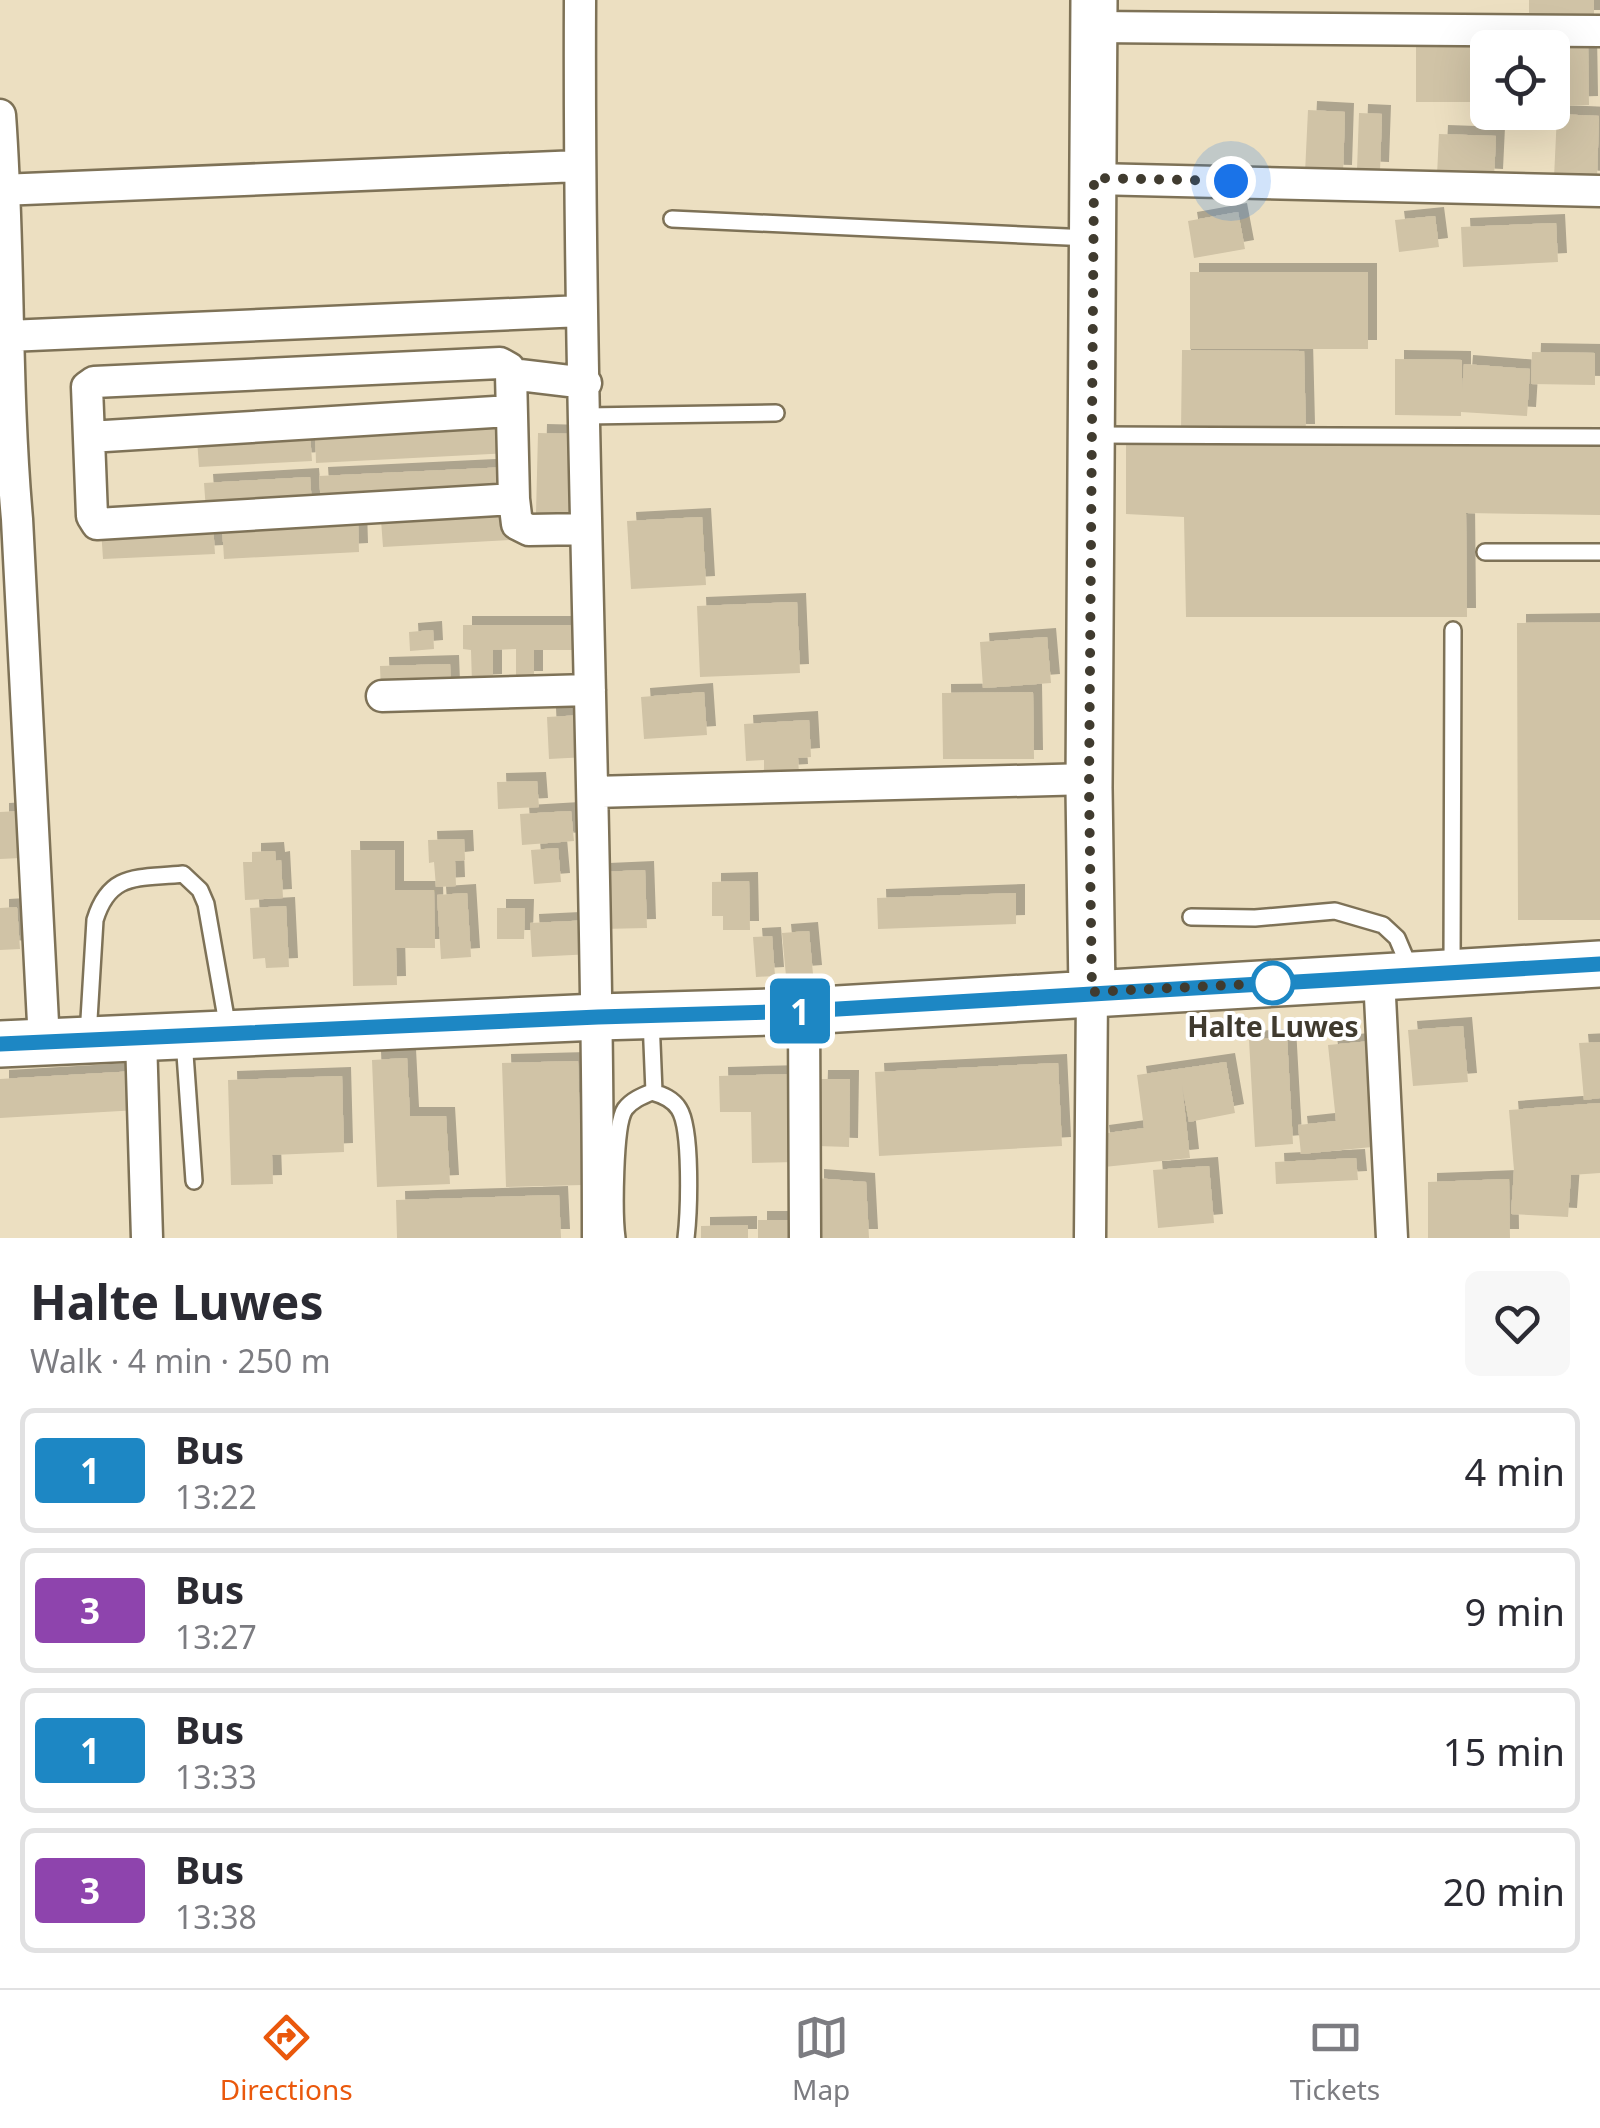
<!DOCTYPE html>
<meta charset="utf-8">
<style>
:root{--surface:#fff;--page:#f7f7f7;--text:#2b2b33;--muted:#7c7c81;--line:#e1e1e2;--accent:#ea580c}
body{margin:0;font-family:"Noto Sans",sans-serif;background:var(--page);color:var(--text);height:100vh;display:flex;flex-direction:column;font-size:38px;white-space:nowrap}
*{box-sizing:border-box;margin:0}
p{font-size:32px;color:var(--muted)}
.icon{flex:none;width:55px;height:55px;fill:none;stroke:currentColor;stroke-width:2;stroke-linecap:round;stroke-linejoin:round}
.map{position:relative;height:1238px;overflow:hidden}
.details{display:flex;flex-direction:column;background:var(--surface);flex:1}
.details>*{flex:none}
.badge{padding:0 20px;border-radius:8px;font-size:35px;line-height:65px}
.controls{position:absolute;left:1470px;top:30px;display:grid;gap:20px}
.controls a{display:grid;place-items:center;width:100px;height:100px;border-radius:15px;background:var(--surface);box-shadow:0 10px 40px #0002;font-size:50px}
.you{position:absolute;width:50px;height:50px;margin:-25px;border:8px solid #fff;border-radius:50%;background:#1a73e8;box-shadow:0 0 0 15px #1a73e833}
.map>.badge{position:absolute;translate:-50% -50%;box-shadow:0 0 0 5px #fff}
.round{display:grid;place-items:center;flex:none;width:105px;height:105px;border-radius:15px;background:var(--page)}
.overview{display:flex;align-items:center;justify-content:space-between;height:170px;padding:0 30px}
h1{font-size:48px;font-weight:700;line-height:75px}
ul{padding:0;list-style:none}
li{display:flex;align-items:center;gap:30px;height:125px;margin:0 20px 15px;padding:0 10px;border:5px solid var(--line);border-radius:15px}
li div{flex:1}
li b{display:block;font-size:38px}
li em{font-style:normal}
li .badge{min-width:110px;font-weight:700;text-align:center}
.tabs{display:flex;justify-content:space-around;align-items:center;height:140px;border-top:2px solid var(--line);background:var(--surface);font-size:28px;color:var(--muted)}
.tabs a{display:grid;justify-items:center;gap:5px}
.tabs .selected{color:var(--accent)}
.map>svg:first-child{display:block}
</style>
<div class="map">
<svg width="1600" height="1238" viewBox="0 0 1600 1238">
<defs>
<filter id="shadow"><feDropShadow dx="9" dy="-9" stdDeviation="0" flood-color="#0004"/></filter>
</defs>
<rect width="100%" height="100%" fill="#ecdfc1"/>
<!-- building -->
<path fill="#d0c3a6" filter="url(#shadow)" d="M1529,0H1594V19H1529Z
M1416,42H1476V102H1416Z
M1546,43H1588L1589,105L1552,106V48H1546Z
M1479,45H1488V101H1478Z
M1308,110L1345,112L1343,174L1305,173Z
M1359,113L1382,114L1380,171L1357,170Z
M1557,114L1599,116L1597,180L1554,178Z
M1439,134L1496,136L1494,178L1437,175Z
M1238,212L1245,249L1194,258L1188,221Z
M1435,216L1439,247L1399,252L1395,220Z
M1556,223L1558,262L1463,267L1461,227Z
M1190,272H1368V349H1190Z
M1182,350L1304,351L1306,433L1181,432Z
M1532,352L1595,353V385L1531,384Z
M1395,359L1462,360V390L1464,364L1530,369L1527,416L1461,412V416L1395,415Z
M508,423L510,453L316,463L315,432Z
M538,433L577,434L575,513H536Z
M310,434L312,461L199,467L197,439Z
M1126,442L1600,444V515L1466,513L1467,617H1186L1184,517L1126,514Z
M508,467L510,495L321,505L319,476Z
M310,477L312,504L206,511L204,483Z
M510,513L512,540L383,547L381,520Z
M702,517L706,585L631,589L627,521Z
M358,519L359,552L224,559L222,526Z
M213,525L215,554L103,559L101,529Z
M797,602L800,673L700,677L697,606Z
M1600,622V920H1518L1517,623Z
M463,625H575V650H534V680H516V649L493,650V683L472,684L471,650L463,649Z
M433,630L434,649L410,651L409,632Z
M1047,637L1051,683L983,688L980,642Z
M450,664L451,691L381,693L380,666Z
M704,692L707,735L644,739L641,697Z
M1033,692L1034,759H943L942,693Z
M584,715L587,757L549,759L547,717Z
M809,720L811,757L798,758L799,773L764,775V760L746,761L744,724Z
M537,781L539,807L498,809L497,782Z
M19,811L21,858L0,859V812Z
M571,811L574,841L522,845L520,814Z
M464,839L465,860L455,861L456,886L436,887L434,862L429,863L428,840Z
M558,848L561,882L534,884L531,850Z
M351,850H395V890H434L435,948H396L397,985L353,986Z
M275,851L276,861L281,860L283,898L245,900L243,862H252V852Z
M645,870L647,928L602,929L600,872Z
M749,881L750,930H723V916H712V882Z
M467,893L471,957L441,959L437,895Z
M1016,893V924L878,929L877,898Z
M286,906L289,967L266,968L265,958L253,959L250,908Z
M17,907L20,949L0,950V908Z
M497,908H525L524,939H497Z
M592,920L593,954L532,957L530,923Z
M809,931L813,974L786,976L782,933Z
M772,936L775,976L756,977L753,937Z
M1463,1026L1468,1082L1413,1086L1408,1030Z
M1287,1037L1293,1144L1255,1147L1249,1040Z
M1371,1041L1382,1146L1301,1154L1298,1125L1336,1121L1328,1045Z
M1600,1042V1098L1584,1100L1579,1043Z
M407,1058L410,1116H446L450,1184L377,1187L372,1060Z
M578,1061L582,1185L506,1187L502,1063Z
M1226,1062L1235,1113L1189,1122L1182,1085L1190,1158L1104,1167L1100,1134L1144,1128L1137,1075Z
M1058,1063L1062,1146L879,1156L875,1072Z
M136,1071L138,1110L0,1118V1079Z
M794,1074L796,1162L752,1163L751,1112H720L719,1076Z
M342,1076L344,1152L272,1155L273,1184L231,1185L228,1080Z
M819,1079H850L849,1147L817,1146Z
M1600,1103V1173L1571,1175L1568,1217L1511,1214L1514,1170L1509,1110Z
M1356,1158L1358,1180L1276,1184L1275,1162Z
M1209,1166L1214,1223L1158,1228L1153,1170Z
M815,1178L866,1182L869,1238H815Z
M1509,1179L1510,1238H1428V1182Z
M559,1195L561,1238H397L396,1200Z
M758,1220H793L794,1238H758Z
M748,1225V1238H701V1226Z"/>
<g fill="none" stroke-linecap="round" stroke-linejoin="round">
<defs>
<path id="lane" d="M672,219L1090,238
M586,416L776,413
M1097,435L1600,437
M1485,552H1600
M1191,917L1255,918L1335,911L1383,925L1397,938L1411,971
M1452,968L1453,630
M651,1019L654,1092
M88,1036L95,920C110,871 139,879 183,874L200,890L206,904L228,1029
M184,1040L194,1181
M617,1238C614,1216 614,1125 625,1109C632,1100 642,1096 652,1092C663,1095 673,1099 679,1109C692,1129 689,1212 686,1238"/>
<path id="street" d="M580,0C578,413 598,825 598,1238
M1094,27L1600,31
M0,115C10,250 5,385 17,519L44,1042
M1094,179L1600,191
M0,190L579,166
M8,336L582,311
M511,374L586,383
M89,437L511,411
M514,499L97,524L92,516L87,387L94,382L500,363L509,368L511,374L514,499L517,524L529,530L586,529
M382,696L590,690
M593,792L1089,779
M1379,977L1392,1238
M804,1011L805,1238
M141,1038L147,1238
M1090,1238L1092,992"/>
<path id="secondary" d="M1092,992L1089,788L1094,0
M0,1044L598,1017L804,1011L1600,964"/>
</defs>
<!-- lane casing -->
<use href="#lane" stroke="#7e7257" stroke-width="20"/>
<!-- street casing -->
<use href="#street" stroke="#7e7257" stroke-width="35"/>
<!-- secondary casing -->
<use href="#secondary" stroke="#7e7257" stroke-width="50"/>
<!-- lane -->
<use href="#lane" stroke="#fff" stroke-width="15"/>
<!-- street -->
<use href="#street" stroke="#fff" stroke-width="30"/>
<!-- secondary -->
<use href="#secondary" stroke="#fff" stroke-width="45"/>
</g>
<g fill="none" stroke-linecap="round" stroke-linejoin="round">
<defs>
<path id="line" d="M0,1044L598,1017L804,1011L1600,964"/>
</defs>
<!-- line casing -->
<use href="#line" stroke="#fff" stroke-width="22"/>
<!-- line -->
<use href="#line" stroke="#1d87c4" stroke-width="15"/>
<!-- walk -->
<path stroke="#403b2f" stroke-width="10" stroke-dasharray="0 18" d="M1231,181L1094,178L1089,788L1092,992L1273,983"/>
</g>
<!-- markers -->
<circle fill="#fff" stroke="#1d87c4" stroke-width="5" cx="1273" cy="983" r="20"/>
<g text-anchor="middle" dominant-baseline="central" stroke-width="8" stroke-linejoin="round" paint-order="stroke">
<!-- stop labels -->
<g font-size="28" font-weight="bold" fill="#403b2f" stroke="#fff">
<text x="1273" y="1026">Halte Luwes</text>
</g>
</g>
</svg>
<div class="controls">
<a><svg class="icon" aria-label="locate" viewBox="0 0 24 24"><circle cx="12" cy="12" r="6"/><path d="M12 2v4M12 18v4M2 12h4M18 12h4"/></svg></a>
</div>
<div class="you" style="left:1231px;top:181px"></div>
<b class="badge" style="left:800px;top:1011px;background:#1d87c4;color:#fff">1</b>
</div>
<section class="details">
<div class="overview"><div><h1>Halte Luwes</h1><p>Walk · 4 min · 250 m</p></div><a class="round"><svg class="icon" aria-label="heart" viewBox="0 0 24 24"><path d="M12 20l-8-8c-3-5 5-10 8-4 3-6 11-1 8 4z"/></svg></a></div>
<ul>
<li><span class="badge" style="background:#1d87c4;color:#fff">1</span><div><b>Bus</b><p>13:22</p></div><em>4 min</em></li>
<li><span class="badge" style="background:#8e44ad;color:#fff">3</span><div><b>Bus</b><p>13:27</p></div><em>9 min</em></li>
<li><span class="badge" style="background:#1d87c4;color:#fff">1</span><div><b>Bus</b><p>13:33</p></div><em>15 min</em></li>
<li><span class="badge" style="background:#8e44ad;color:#fff">3</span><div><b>Bus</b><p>13:38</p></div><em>20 min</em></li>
</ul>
</section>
<nav class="tabs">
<a class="selected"><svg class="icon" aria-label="directions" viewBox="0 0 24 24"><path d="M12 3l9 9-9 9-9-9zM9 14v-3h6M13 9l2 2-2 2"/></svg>Directions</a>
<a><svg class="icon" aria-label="map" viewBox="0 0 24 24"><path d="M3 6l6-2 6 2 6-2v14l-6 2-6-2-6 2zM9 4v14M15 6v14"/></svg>Map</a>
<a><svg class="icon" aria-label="tickets" viewBox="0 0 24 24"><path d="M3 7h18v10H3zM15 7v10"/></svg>Tickets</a>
</nav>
